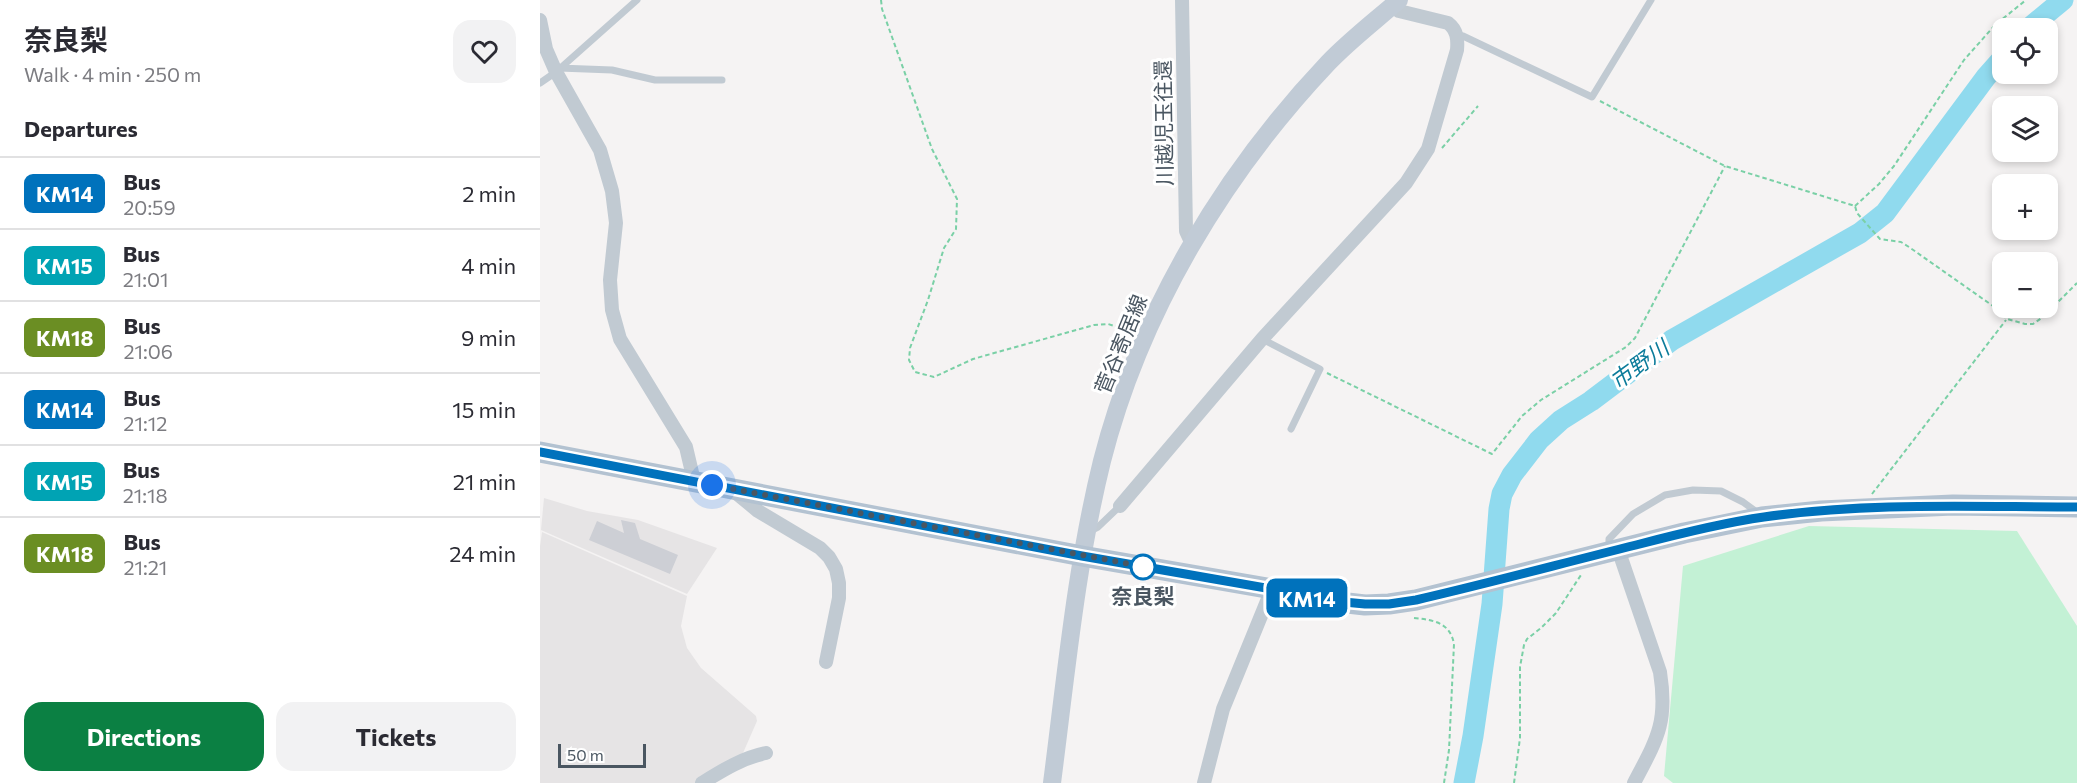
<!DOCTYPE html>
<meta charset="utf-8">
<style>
:root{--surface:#fff;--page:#f2f2f3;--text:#2b2b33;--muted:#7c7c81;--line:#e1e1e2;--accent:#0b8043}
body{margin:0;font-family:Commissioner,"Noto Sans JP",sans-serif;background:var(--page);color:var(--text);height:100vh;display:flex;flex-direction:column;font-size:22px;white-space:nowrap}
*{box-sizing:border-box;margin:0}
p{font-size:20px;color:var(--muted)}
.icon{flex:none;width:33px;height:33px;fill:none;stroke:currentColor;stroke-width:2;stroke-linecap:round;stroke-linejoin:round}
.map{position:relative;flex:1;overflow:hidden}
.panel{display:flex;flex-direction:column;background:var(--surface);width:540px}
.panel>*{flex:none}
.badge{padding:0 12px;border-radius:9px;font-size:21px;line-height:39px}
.tools{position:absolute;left:1452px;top:18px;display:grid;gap:12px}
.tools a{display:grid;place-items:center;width:66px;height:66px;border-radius:12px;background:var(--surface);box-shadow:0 3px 9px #0003;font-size:30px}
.scale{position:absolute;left:18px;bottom:15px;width:88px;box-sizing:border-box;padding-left:6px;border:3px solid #4a5661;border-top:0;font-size:16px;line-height:21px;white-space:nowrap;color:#4a5661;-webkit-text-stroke:4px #fff;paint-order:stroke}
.you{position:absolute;width:30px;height:30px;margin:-15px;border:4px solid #fff;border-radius:50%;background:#1a73e8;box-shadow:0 0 0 9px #1a73e833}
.map>.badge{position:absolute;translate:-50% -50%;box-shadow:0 0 0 3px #fff}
h2{padding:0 24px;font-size:22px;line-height:54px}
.round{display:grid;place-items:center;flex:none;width:63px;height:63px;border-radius:18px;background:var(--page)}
.overview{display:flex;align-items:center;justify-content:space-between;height:102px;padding:0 24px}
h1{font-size:28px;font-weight:700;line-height:45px}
.primary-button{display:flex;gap:12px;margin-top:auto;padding:12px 24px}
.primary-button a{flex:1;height:69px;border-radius:18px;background:var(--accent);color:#fff;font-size:24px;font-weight:700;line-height:69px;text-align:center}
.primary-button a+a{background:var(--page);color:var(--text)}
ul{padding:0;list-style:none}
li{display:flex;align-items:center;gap:18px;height:72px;padding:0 24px;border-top:2px solid var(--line)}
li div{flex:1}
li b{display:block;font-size:22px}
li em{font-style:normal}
li .badge{min-width:66px;font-weight:700;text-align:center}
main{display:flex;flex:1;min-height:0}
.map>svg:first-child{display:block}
</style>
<main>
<section class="panel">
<div class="overview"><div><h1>奈良梨</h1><p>Walk · 4 min · 250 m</p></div><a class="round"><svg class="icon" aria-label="heart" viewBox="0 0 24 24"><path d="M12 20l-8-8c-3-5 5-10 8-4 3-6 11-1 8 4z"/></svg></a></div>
<h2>Departures</h2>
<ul>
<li><span class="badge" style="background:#0072bc;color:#fff">KM14</span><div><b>Bus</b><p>20:59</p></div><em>2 min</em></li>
<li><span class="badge" style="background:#00a3b4;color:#fff">KM15</span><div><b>Bus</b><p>21:01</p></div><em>4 min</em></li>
<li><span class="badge" style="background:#6b8e23;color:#fff">KM18</span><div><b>Bus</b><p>21:06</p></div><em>9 min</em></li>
<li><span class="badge" style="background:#0072bc;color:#fff">KM14</span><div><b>Bus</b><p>21:12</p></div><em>15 min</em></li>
<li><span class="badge" style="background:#00a3b4;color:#fff">KM15</span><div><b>Bus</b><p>21:18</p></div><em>21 min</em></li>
<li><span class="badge" style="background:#6b8e23;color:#fff">KM18</span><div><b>Bus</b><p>21:21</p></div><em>24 min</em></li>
</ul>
<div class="primary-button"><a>Directions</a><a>Tickets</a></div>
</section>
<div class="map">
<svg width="1537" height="783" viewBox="0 0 1537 783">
<rect width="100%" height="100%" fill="#f5f3f3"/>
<!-- education -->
<path fill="#e6e4e5" d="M4,498L47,511L98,520L177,548L147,594L1,530Z
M2,532L147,596L141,626L147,648L161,668L216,716L217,721L203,753L157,783H0V546Z"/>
<!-- green -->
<path fill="#c3f1d5" d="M1269,526L1477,531L1537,626V783H1133L1124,776L1143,566Z"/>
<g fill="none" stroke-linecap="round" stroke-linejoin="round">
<!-- river -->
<path stroke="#90daee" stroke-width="21" d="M1489,28L1523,0
M924,783L933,736L952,604L959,509L962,494L972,475L999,440L1021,420L1051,401L1132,340L1320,233L1345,213L1446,77L1462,59"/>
</g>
<!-- building -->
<path fill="#cdcfd5" d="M81,520L95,523L100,539L138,555L130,574L49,540L57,521L84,533Z"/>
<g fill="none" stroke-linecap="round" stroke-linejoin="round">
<!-- path -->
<path stroke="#7ad0a6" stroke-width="2" stroke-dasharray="4.5 3" stroke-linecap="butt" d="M341,0L342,9L392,149L417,199L416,229L404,248L388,300L370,348L369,360L375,372L394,377L433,359L554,325L568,324L591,331
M1060,101L1185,166L1315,206L1317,213L1340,239L1361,242L1369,247L1453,306L1467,319L1485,324H1493L1503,317L1537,283
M902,148L938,106
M1315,206L1339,184L1354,166L1424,60L1455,25L1486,0
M787,373L952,454L982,416L1001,400L1086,347L1095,338L1185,166
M1332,494L1466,320
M874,618C893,620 910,622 914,644L909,750L904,783
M974,783L980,738V667L984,645L987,639L1001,628L1016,613L1041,575"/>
<!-- lane -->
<path stroke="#c1cad2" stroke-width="7" d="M917,35L923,36L1052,97L1111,0
M19,68L72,70L115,80H182
M0,83L16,72L97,0
M722,339L780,369L751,429
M550,531L558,527L580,506
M1069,548V539L1093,514L1125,495L1153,490L1181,491L1203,502L1218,513"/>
<!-- street -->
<path stroke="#c1cad2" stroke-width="14" d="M642,0L646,231L652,244
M0,20L6,49L16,72L60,150L72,191L76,223L70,280L72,310L80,339L146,447L154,481
M195,492L218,511L280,548L289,557L296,569L299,583V598L286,662
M580,506L722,339L866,183L888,149L917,50C918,39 917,30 908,23L859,11L852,6
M1078,549L1120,672C1128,723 1117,739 1094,783
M162,783C183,770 202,758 226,753
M664,783L683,709L732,589"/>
<!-- secondary -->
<path stroke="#c1cbd6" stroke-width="18" d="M512,783C526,675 536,566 562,461C600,312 683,174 788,63C810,40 835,21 859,0"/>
<!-- primary -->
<path stroke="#b3c2d1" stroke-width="21" d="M0,452L542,556L732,589L772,599L825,605L849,604L876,600L1144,533L1222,517L1281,511L1413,505L1537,507"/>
</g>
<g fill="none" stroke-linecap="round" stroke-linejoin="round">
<defs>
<path id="line" d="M0,452L542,556L732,589L772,599L825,604H849L876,600C950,583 1023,563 1096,545C1138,534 1181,523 1224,517C1328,502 1433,507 1537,507"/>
</defs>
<!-- line casing -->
<use href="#line" stroke="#fff" stroke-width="14"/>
<!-- line -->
<use href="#line" stroke="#0072bc" stroke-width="9"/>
<!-- walk -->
<path stroke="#4a5661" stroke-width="6" stroke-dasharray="0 10.8" d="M172,485L605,567H603"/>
</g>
<!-- markers -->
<circle fill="#fff" stroke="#0072bc" stroke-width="3" cx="603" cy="567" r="12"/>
<g text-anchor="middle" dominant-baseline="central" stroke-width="6" stroke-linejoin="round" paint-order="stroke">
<!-- street labels -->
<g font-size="21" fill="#4a5661" stroke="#fff">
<text transform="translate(623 123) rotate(-91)">川越児玉往還</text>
<text transform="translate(580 344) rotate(-68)">菅谷寄居線</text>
</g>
<!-- stop labels -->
<g font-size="21" font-weight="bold" fill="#4a5661" stroke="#fff">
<text x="603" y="595">奈良梨</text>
</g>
<!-- water labels -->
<g font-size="22" font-style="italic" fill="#0c7c9b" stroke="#fff">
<text transform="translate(1099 364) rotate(-36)">市野川</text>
</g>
</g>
</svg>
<div class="tools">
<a><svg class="icon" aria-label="locate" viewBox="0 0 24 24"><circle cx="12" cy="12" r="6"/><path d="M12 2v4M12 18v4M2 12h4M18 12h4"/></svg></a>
<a><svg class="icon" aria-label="layers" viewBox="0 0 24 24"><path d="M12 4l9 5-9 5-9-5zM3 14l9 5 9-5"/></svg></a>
<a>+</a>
<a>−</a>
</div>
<div class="scale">50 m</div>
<div class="you" style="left:172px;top:485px"></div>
<b class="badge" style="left:767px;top:598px;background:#0072bc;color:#fff">KM14</b>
</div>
</main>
